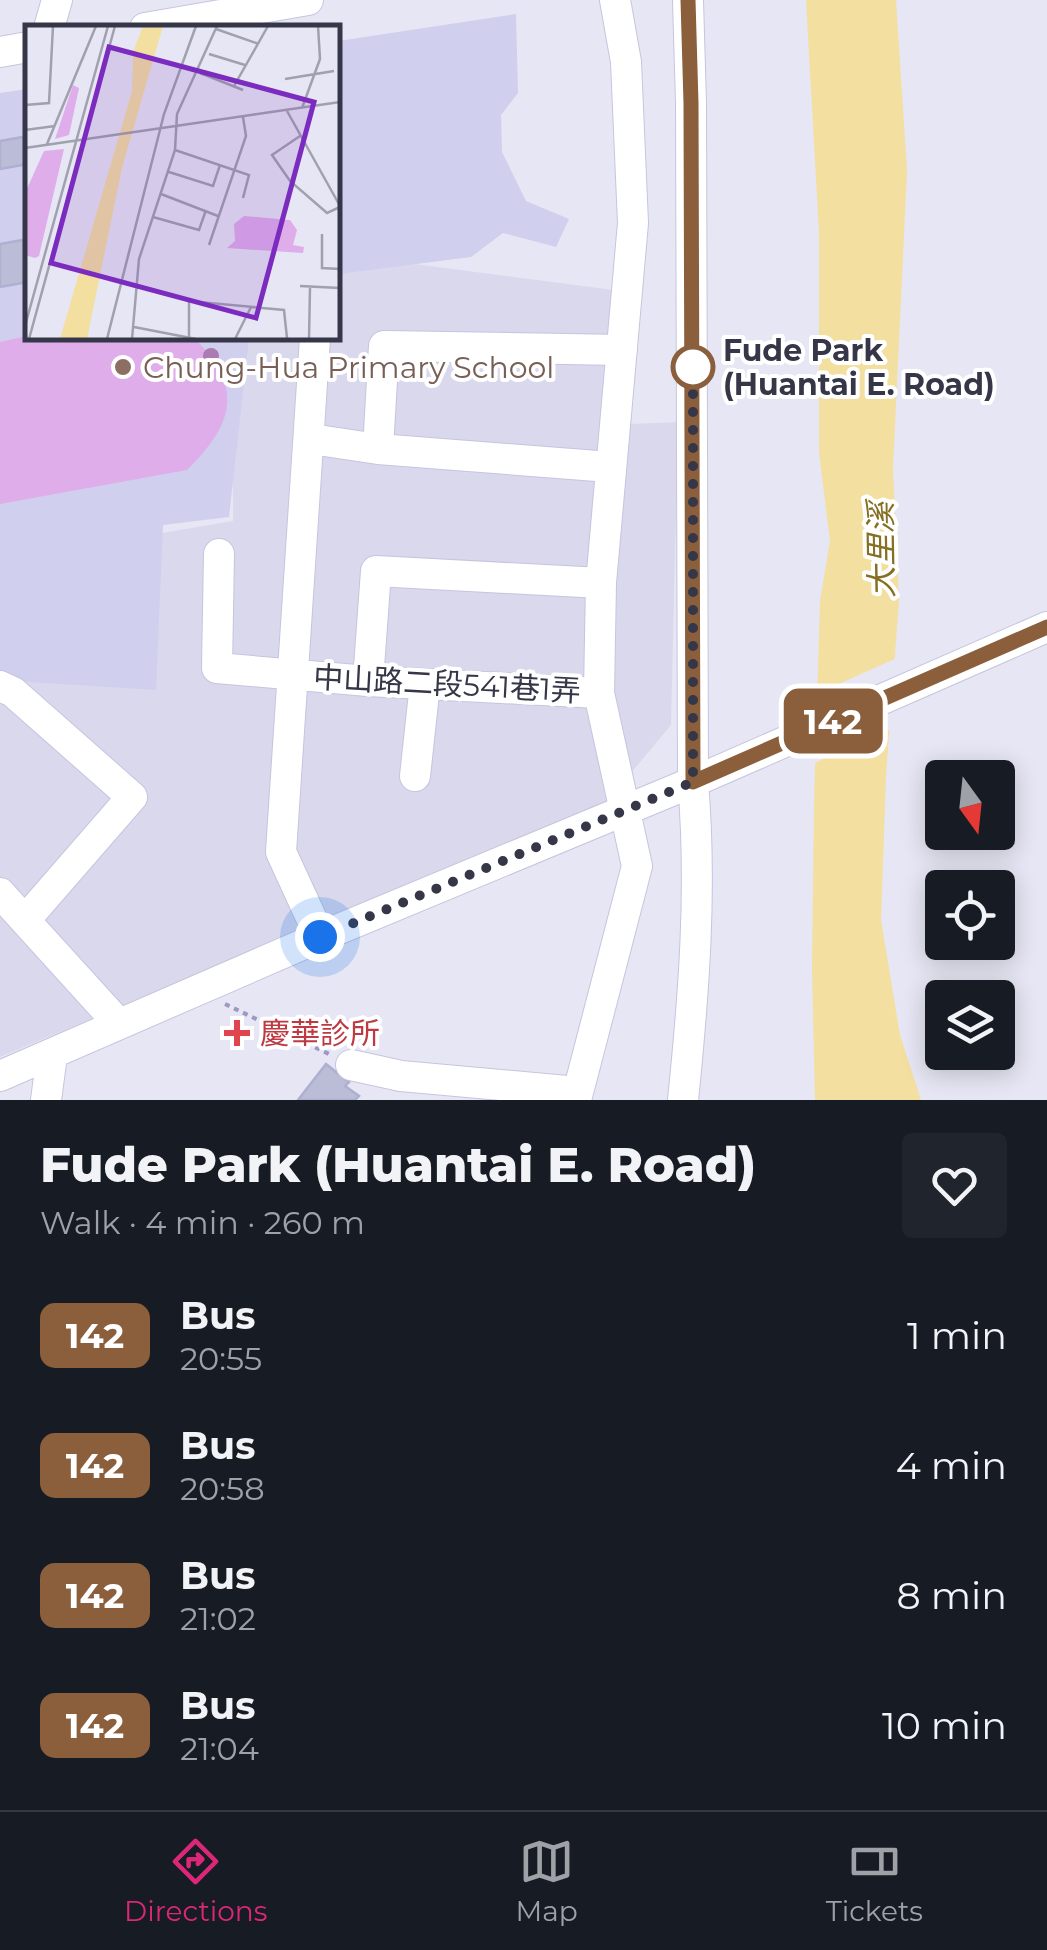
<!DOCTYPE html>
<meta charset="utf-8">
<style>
:root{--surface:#171b24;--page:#20242c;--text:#f1f3f6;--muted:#9ea1a6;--line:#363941;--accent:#db2777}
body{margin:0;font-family:Montserrat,"Noto Sans TC",sans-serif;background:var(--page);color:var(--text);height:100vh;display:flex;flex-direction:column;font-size:38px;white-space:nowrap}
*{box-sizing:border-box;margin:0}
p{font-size:32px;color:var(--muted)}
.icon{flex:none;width:55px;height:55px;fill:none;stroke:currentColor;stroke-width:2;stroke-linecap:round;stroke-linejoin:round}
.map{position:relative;height:1100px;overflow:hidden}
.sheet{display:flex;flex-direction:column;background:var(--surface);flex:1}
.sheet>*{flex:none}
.badge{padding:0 20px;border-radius:15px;font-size:35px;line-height:65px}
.needle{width:65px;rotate:165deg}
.tools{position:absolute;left:925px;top:760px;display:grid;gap:20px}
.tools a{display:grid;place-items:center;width:90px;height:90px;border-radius:10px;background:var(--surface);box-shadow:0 5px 25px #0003;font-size:50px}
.you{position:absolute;width:50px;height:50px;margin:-25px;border:8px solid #fff;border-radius:50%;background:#1a73e8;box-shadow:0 0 0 15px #1a73e833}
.map>.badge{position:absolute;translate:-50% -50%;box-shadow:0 0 0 5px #fff}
.round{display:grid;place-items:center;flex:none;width:105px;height:105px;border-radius:10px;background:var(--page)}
.head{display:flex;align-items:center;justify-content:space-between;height:170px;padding:0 40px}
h1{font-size:48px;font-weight:800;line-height:75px}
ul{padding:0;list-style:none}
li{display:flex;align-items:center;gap:30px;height:130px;padding:0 40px}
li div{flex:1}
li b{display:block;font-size:38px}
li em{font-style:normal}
li .badge{min-width:110px;font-weight:700;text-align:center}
.tab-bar{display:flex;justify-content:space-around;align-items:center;height:140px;border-top:2px solid var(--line);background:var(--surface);font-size:28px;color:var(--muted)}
.tab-bar a{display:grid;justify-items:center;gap:5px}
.tab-bar .current{color:var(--accent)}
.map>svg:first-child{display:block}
</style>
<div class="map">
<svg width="1047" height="1100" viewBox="0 0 1047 1100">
<rect width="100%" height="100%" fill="#e7e6f4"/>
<!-- residential -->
<path fill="#d9d8ec" d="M353,256L621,291L610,425L678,422L671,725L604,805L0,1057V674L156,534L233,521V352L237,338H338V264Z"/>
<!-- education -->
<path fill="#d1cfee" d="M516,14L518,93L501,115L502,152L526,201L569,219L556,247L503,233L471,257L338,274V41Z
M27,89L28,338H249L229,517L163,525L156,690L14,681L0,674V93Z"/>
<!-- green -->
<path fill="#deadea" d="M27,336L200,338L195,339C244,388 234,424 187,470L0,504V342Z"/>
<!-- water -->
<path fill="#f3dfa0" d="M806,0H896L907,171L893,469L899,601L886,776L881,920L900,1035L921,1100H815L812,968L814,803L820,601L830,541L819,452V233Z"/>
<!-- pier -->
<path fill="#e7e6f4" d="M899,657L894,728L810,765L812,696Z"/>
<!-- building -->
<path fill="#bbbcd6" stroke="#aeafd1" stroke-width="2.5" d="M28,136V164L0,169V141Z
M28,239V282L0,287V244Z
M326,1064L349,1082L345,1086L359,1096L355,1100H298Z"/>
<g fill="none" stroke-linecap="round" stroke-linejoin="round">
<defs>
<path id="minor" d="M49,28L57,0
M145,28L308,0
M0,52L28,47
M315,338L281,852L320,937
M311,439L378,449L610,467
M378,449L384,346L622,350
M219,554L217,668L368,681L599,693
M368,681L376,571L601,583
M0,686L13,692L132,797L26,919
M415,776L425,684
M0,893L119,1024
M351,1065L401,1076L578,1092
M0,1076L320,937L693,782L1047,627
M46,1100L52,1055
M576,1100L637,866L599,693L601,583L633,223L626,62L615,0
M683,1100C694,993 702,889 693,782L691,103L688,0"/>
</defs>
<!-- minor casing -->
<use href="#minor" stroke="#c6c5de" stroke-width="32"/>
<!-- path -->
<path stroke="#9999c2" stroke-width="4" stroke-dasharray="5 5" stroke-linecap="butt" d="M225,1004L329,1054"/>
<!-- minor -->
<use href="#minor" stroke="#fff" stroke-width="30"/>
</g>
<!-- trees -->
<circle fill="#aa7cb1" cx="211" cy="356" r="8"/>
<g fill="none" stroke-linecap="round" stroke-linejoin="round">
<defs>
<path id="line" d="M688,0L691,103L693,782L1047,627"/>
</defs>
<!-- line casing -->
<use href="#line" stroke="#fff" stroke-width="22"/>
<!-- line -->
<use href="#line" stroke="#8b5e3c" stroke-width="15"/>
<!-- walk -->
<path stroke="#353647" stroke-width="10" stroke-dasharray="0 18" d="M320,937L693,782V367"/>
</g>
<!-- markers -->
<circle fill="#8d6e63" stroke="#fff" stroke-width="4" cx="123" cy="367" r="10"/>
<circle fill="#fff" stroke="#8b5e3c" stroke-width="5" cx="693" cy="367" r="20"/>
<path fill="#e0444e" stroke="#fff" stroke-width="4" d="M232 1018h10v10h10v10h-10v10h-10v-10h-10v-10h10z"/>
<g text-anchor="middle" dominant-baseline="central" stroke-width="8" stroke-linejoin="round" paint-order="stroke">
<!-- stop labels -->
<g font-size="30" font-weight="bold" fill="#353647" stroke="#fff" text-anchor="start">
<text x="723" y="350">Fude Park<tspan x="723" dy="34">(Huantai E. Road)</tspan></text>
</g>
<!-- education labels -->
<g font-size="30" fill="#785e54" stroke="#fff" text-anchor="start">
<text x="143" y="367">Chung-Hua Primary School</text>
</g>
<!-- street labels -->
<g font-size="30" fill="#353647" stroke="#fff">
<text transform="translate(447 684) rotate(3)">中山路二段541巷1弄</text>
</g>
<!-- health labels -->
<g font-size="30" fill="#be3a42" stroke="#fff" text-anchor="start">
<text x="260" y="1033">慶華診所</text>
</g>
<!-- water labels -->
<g font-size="32" font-style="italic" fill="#856f22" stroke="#fff">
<text transform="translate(881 550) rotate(-91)">大里溪</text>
</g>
</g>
<!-- overview -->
<g transform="translate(25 25)">
<rect width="315" height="315" fill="#e7e6f4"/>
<path d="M48,60L54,63L44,110L30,114ZM39,124L14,231L10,233L0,230V168L19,126ZM219,191L265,195L272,205L268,220L279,222L278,228L202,223L210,216L209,199Z" fill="#deadea"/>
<path d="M118,1H138L97,143L62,314H35L107,66L108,27Z" fill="#f3dfa0"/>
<path fill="none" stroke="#a0a0af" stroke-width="2.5" d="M191,4L234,19M184,29L220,40M175,48L218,65M260,54L309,46M209,61L243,1M0,80L24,78L28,1M277,83L295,34L293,1M262,86L315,181M0,105L30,101M275,111L247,130L265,156L302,188L315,182M22,119L71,1M0,123L315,77M150,125L224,150L218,173M144,147L188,161L195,140M136,169L193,191M128,192L174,205L181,185M297,209V243L315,244M184,220L221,111L218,92M275,261L315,263M0,301L83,1M109,302L171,314M164,313V276L259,285L262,313M4,314L90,1M82,314L139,89L171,1M107,314L114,234L150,125L152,89L192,1M210,314L226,282M284,314L285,262"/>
<path fill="#7b2cbf" fill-opacity="0.15" stroke="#7b2cbf" stroke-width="5" d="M84,22L289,77L231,293L26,238Z"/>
<rect width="315" height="315" fill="none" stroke="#353647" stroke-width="5"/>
</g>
</svg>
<div class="tools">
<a><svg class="needle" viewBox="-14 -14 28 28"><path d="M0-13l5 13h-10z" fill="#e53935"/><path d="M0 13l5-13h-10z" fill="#9ea1a6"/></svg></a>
<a><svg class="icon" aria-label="locate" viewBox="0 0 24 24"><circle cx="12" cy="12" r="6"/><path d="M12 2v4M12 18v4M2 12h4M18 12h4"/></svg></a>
<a><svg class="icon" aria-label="layers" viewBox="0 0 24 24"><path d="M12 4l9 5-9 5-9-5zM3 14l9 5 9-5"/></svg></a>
</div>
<div class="you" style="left:320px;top:937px"></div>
<b class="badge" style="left:833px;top:721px;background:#8b5e3c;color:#fff">142</b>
</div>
<section class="sheet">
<div class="head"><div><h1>Fude Park (Huantai E. Road)</h1><p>Walk · 4 min · 260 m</p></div><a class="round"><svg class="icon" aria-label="heart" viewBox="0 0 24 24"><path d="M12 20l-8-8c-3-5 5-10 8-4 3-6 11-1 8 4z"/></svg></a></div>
<ul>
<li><span class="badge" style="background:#8b5e3c;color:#fff">142</span><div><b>Bus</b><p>20:55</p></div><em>1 min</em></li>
<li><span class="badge" style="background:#8b5e3c;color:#fff">142</span><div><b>Bus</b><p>20:58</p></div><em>4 min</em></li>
<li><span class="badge" style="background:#8b5e3c;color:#fff">142</span><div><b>Bus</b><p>21:02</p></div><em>8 min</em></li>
<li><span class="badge" style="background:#8b5e3c;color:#fff">142</span><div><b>Bus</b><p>21:04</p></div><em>10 min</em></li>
</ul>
</section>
<nav class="tab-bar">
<a class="current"><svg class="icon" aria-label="directions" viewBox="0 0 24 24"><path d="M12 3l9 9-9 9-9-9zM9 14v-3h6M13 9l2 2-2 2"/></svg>Directions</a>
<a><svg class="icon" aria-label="map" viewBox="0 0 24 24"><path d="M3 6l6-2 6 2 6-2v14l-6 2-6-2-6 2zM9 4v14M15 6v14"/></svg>Map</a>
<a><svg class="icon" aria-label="tickets" viewBox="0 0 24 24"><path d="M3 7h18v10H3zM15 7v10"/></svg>Tickets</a>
</nav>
